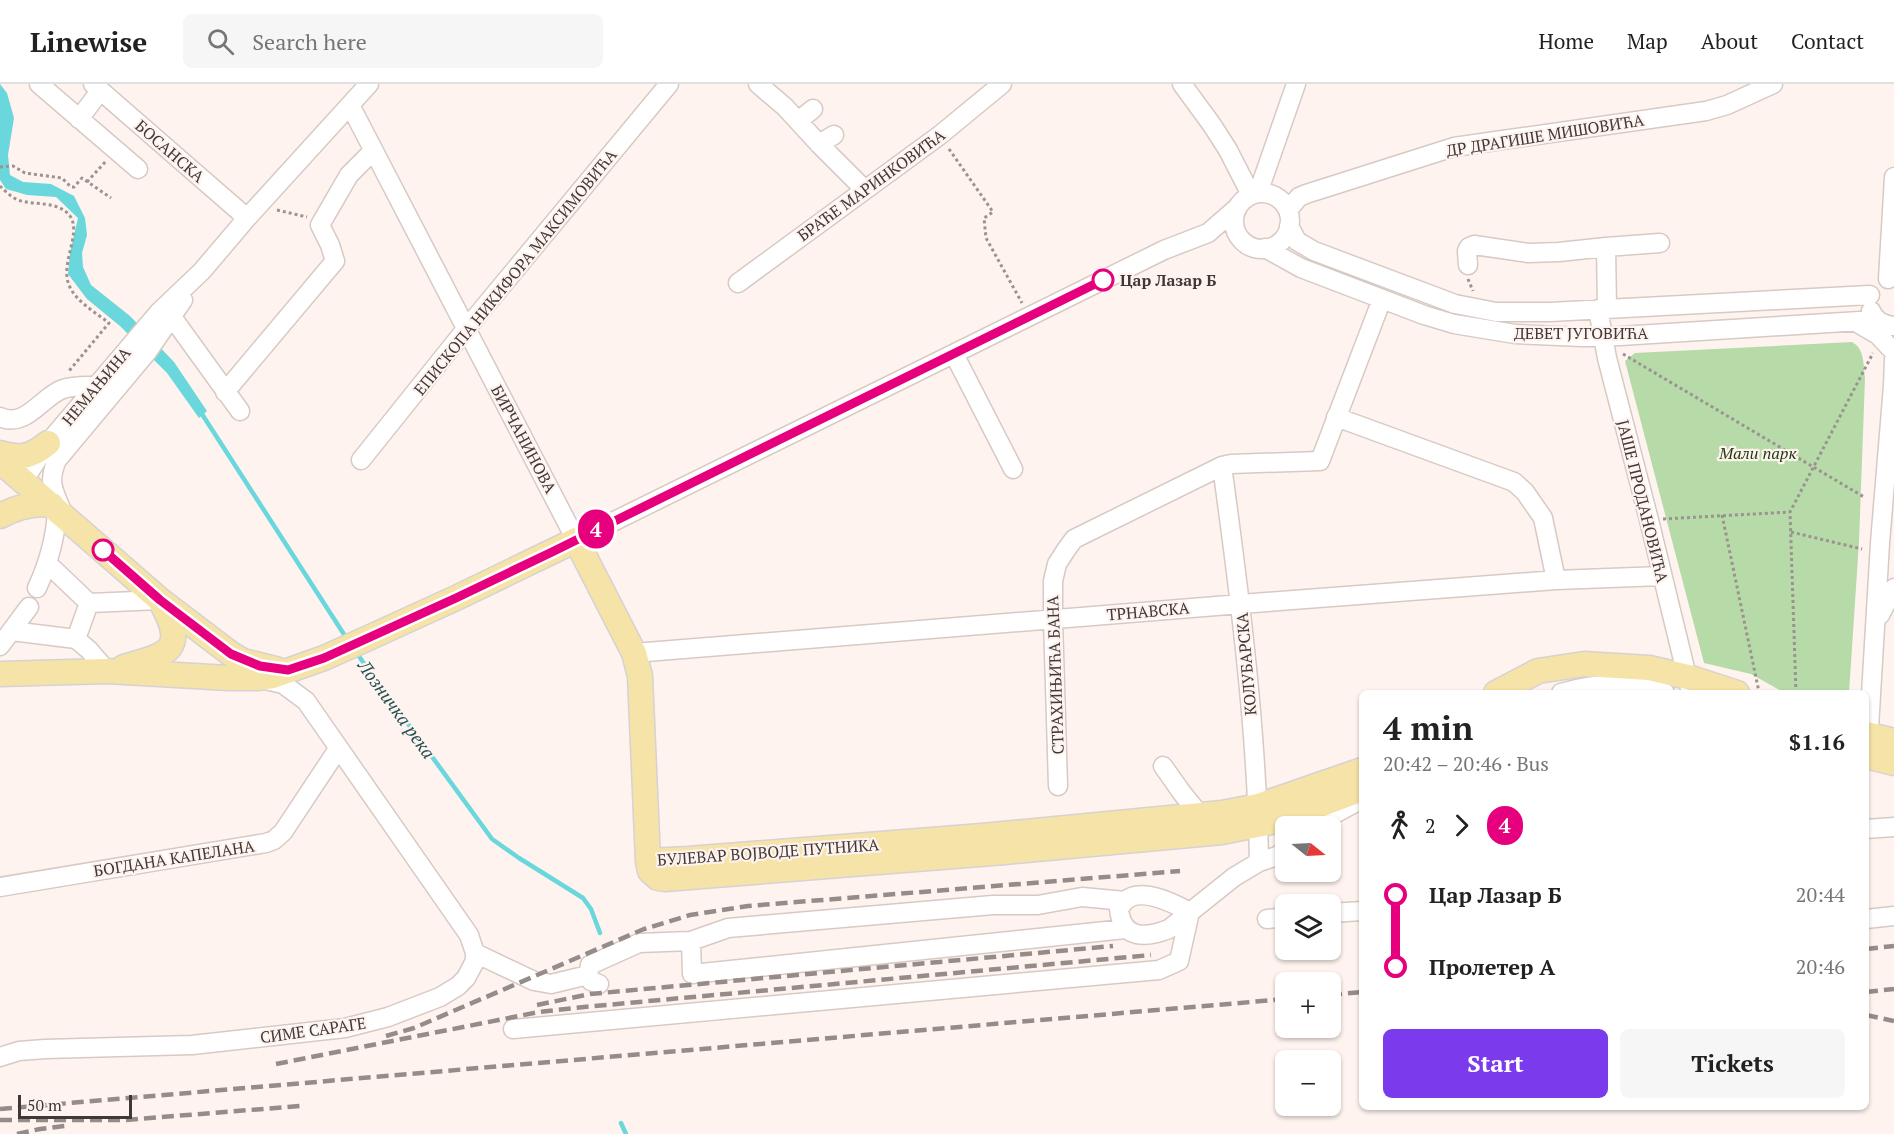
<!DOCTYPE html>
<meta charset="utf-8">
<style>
:root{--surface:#fff;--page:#f6f6f6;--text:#222;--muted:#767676;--line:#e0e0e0;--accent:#7c3aed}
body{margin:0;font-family:"PT Serif",serif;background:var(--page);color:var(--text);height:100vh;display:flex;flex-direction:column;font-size:22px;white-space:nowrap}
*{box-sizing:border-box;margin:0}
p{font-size:20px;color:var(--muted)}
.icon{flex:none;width:33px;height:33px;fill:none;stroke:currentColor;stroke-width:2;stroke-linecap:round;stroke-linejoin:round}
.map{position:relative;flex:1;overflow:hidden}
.drawer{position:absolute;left:1359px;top:606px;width:510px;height:420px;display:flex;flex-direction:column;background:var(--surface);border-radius:9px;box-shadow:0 2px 4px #0004}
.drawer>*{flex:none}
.badge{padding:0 12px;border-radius:20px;font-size:21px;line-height:39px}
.needle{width:39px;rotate:108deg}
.fabs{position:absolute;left:1275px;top:732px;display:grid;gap:12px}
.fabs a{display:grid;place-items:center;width:66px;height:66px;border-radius:9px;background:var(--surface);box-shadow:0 2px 4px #0004;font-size:30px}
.scale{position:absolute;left:18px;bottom:15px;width:114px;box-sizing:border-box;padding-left:6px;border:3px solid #3e3836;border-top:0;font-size:16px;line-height:21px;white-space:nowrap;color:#3e3836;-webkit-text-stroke:4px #fef3ee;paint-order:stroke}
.map>.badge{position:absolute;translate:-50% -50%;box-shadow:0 0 0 3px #fff}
.legs{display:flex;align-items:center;gap:9px;height:66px;padding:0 24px;font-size:20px}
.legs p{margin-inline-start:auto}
.headline{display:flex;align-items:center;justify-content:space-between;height:102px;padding:0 24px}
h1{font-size:33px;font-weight:700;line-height:45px}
.action{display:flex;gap:12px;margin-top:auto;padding:12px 24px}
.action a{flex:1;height:69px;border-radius:9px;background:var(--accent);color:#fff;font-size:24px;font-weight:700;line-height:69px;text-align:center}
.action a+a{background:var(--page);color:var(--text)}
ul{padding:0 24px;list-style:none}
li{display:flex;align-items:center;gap:21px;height:72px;font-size:22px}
li i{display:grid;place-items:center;width:9px;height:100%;margin:0 8px;background:currentColor}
li i::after{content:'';width:15px;height:15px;margin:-8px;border:4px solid;border-radius:50%;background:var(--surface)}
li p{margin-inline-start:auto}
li:first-child i{background:linear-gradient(#0000 50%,currentColor 0)}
li:last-child i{background:linear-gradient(currentColor 50%,#0000 0)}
header{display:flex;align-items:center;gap:36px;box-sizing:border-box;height:84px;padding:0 30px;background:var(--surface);border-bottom:2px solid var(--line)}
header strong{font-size:28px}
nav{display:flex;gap:33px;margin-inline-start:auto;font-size:21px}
.search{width:420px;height:54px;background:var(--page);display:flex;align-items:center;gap:15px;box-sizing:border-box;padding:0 21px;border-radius:9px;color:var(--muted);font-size:22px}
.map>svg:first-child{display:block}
</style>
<header>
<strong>Linewise</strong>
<div class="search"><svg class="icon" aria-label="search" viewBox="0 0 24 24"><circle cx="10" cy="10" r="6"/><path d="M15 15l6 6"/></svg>Search here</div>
<nav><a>Home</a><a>Map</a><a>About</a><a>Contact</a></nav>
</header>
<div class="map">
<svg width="1894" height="1050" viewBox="0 0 1894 1050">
<rect width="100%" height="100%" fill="#fef3ee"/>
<!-- green -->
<path fill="#b6daa8" d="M1852,258C1865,265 1863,280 1865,294L1859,458L1849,609H1785L1751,590L1704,579L1625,277L1635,269Z"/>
<!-- water -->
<path fill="#69d7dc" d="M0,0L7,9L14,34L8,71L10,91L23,98L51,100L74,112L85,134L87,151L82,169L83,183L91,201L130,232L174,278L207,327L199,334L167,289L120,242L87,215L68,190L70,169L78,134L56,113L27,111L6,105L0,96Z"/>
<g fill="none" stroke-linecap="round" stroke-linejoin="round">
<!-- stream -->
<path stroke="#69d7dc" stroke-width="4.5" d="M200,327L347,555
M355,567L492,755L519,774L583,814L591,825L600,849
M621,1039L626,1050"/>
<defs>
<path id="minor" d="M39,0L138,85
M93,0L247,134
M758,0L785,23L819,60
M1182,0L1212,41L1228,66L1251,111
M350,21L576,456L1164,166L1208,149L1238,123
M79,35L100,7
M798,37L813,25
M834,51L819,60L865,106
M1258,109L1296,0
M1234 137a28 28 0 1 1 56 0a28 28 0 1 1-56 0Z
M1288,126L1299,113L1306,110L1454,63L1706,27L1727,21L1773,0
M1289,142L1297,157L1314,167L1455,220L1496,228H1550L1870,211
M1606,163L1660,159
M1265,164L1301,184L1424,231L1454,240L1515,250L1582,253L1620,252L1876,236
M1468,181L1467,167L1469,163L1474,161L1528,169L1559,168L1606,163L1607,224
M1888,195L1894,93
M738,199L940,51L1002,0
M1598,225L1607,274L1649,436L1691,609
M1871,227C1875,237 1883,241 1894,242
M172,233L240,327
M1859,240L1878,251L1894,268
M954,270L1013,385
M225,308L335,177L330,161L320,141L349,91L373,67
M0,333C26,345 42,312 63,305C74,301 86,302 97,302
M1336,333L1514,398L1525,408L1543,434L1556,496
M361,376L466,245L669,0
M1222,382C1240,513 1257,646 1259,778
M24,396L48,359L159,228L202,187L247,134L369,0
M63,429C54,408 47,398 57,376L148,267L183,216
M48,480L89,519L160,516
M37,504C49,478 56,454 57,425
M1880,531L1894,504
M12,547L76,555L89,566L107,587
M76,555L89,519
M0,562L29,523
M634,569L1241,520L1556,496L1662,492
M1561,609C1595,599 1632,597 1665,609
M1868,661L1880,459L1893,302L1894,274
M1163,682L1182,709L1200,731
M1058,702L1053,535V497L1057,480L1066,466L1074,455L1222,382L1231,380L1320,377L1382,215
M1315,742L1325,735L1362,715
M1866,745L1894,743
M0,803L266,759L274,756L283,748L338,665
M1190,828C1175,820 1141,802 1125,817C1122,819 1121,823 1119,825C1122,856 1146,854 1169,845L1234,793L1259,778L1277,772L1286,765
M1330,829L1362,827
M1267,835L1286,833
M1866,835L1894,832
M691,857L692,890L1125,845
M475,869L534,897L551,900L588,891
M599,900L591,897L588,891L590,881L639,859L691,857L728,844L993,821H1038L1082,813L1125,817
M513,945L1159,886L1179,877L1190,828
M0,973L19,967L45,965L192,961L345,944L388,933L440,913L458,902L466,894L475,877V869L469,851L306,617L283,600L261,595"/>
<path id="major" d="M0,369C22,375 31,373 48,359
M0,377L160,516L231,570L243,577L276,585
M0,432C17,423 34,418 52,421
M124,583C168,570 188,567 161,518
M0,590L107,587L229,594H259L273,592L324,574L364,556L456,514L576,456L634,569L640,592L648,777L650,787L658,794L665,795L1005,768L1222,748L1277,737L1362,705
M1496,609L1538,587L1584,580L1649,584L1688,593L1737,609
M1866,650L1894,657
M1866,672L1894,679
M648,777L688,775L982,752L1222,729L1258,722L1362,686"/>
</defs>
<!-- minor casing -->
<use href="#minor" stroke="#d7cac4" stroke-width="21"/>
<!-- major casing -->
<use href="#major" stroke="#d5d3d3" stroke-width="27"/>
<!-- path -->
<path stroke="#9b938f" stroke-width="3" stroke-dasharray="3 3" stroke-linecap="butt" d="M949,65L993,128L984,134L986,154L1022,219
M0,83L13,82L25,89L62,94L71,103H74L82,94L111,114
M87,98L106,77
M0,102C5,107 11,113 18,116C35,122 58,116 70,132C82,149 60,179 69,201C75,217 95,228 109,239L69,287
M277,126L307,133
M1468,195L1473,207
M1623,270L1864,413
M1722,431L1759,608
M1663,435L1790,428
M1791,448L1862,465
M1796,609L1790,428L1873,269"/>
<!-- minor -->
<use href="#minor" stroke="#fff" stroke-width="18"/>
<!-- major -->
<use href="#major" stroke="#f6e3a7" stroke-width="24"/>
<!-- rail -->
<path stroke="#958c89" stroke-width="4.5" stroke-dasharray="12 6" stroke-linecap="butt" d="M1866,865L1894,862
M1866,908L1894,905
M1330,911L1362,908
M537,921L590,910L1113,862
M1866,931L1894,937
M386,952L414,944L644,845L690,831L748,822L1180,787
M276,980L539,928L584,923L1151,871
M0,1025L1286,915
M0,1036H125L300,1022
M17,1050L40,1045L65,1042"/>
</g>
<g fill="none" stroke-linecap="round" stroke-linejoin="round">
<defs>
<path id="line-1" d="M103,466L160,516L231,570L260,582L288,586L324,574L456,514L552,468L1103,196"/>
</defs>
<!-- line-1 casing -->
<use href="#line-1" stroke="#fff" stroke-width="14"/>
<!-- line-1 -->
<use href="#line-1" stroke="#e6007e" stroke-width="9"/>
</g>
<!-- markers -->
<g fill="#fff" stroke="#e6007e" stroke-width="3">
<circle cx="1103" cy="196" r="10"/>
<circle cx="103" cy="466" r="10"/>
</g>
<g text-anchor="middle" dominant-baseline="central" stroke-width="4.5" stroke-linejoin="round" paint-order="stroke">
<!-- street labels -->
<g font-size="16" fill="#3e3836" stroke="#fef3ee">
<text transform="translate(1545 51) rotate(-9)">ДР ДРАГИШЕ МИШОВИЋА</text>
<text transform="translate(170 67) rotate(41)">БОСАНСКА</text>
<text transform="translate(871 101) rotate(-36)">БРАЋЕ МАРИНКОВИЋА</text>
<text transform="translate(515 188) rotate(-51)">ЕПИСКОПА НИКИФОРА МАКСИМОВИЋА</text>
<text x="1581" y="249">ДЕВЕТ ЈУГОВИЋА</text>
<text transform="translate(96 302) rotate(-50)">НЕМАЊИНА</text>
<text transform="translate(524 355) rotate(62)">БИРЧАНИНОВА</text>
<text transform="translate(1643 417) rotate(76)">ЈАШЕ ПРОДАНОВИЋА</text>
<text transform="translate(1148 527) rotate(-5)">ТРНАВСКА</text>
<text transform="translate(1246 580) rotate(-95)">КОЛУБАРСКА</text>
<text transform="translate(1055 591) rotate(-92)">СТРАХИЊИЋА БАНА</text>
<text transform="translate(768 768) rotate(-4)">БУЛЕВАР ВОЈВОДЕ ПУТНИКА</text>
<text transform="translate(174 774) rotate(-9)">БОГДАНА КАПЕЛАНА</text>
<text transform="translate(313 946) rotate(-8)">СИМЕ САРАГЕ</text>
</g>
<!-- stop labels -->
<g font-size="16" font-weight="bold" fill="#3e3836" stroke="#fef3ee" text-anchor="start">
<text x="1120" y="196">Цар Лазар Б</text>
</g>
<!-- park labels -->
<g font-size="16" font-style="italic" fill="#1c390d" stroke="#fef3ee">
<text x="1758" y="369">Мали парк</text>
</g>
<!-- water labels -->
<g font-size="18" font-style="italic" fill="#215153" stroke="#fef3ee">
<text transform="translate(397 625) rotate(54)">Лозничка река</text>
</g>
</g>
</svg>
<div class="fabs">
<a><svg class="needle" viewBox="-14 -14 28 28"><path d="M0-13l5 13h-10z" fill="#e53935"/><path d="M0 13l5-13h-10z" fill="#767676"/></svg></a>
<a><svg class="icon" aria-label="layers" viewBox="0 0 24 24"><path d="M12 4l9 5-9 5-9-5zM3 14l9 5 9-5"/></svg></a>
<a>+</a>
<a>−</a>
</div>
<div class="scale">50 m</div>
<b class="badge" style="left:596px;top:445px;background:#e6007e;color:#fff">4</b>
<section class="drawer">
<div class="headline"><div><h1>4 min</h1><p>20:42 – 20:46 · Bus</p></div><b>$1.16</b></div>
<div class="legs"><svg class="icon" aria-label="walk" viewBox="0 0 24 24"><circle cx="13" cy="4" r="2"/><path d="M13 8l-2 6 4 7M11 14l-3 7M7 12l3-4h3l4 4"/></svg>2<svg class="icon" aria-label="forward" viewBox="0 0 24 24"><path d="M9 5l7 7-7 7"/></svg><b class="badge" style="background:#e6007e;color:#fff">4</b></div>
<ul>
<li><i style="color:#e6007e"></i><b>Цар Лазар Б</b><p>20:44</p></li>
<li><i style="color:#e6007e"></i><b>Пролетер А</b><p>20:46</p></li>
</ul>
<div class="action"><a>Start</a><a>Tickets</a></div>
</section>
</div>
